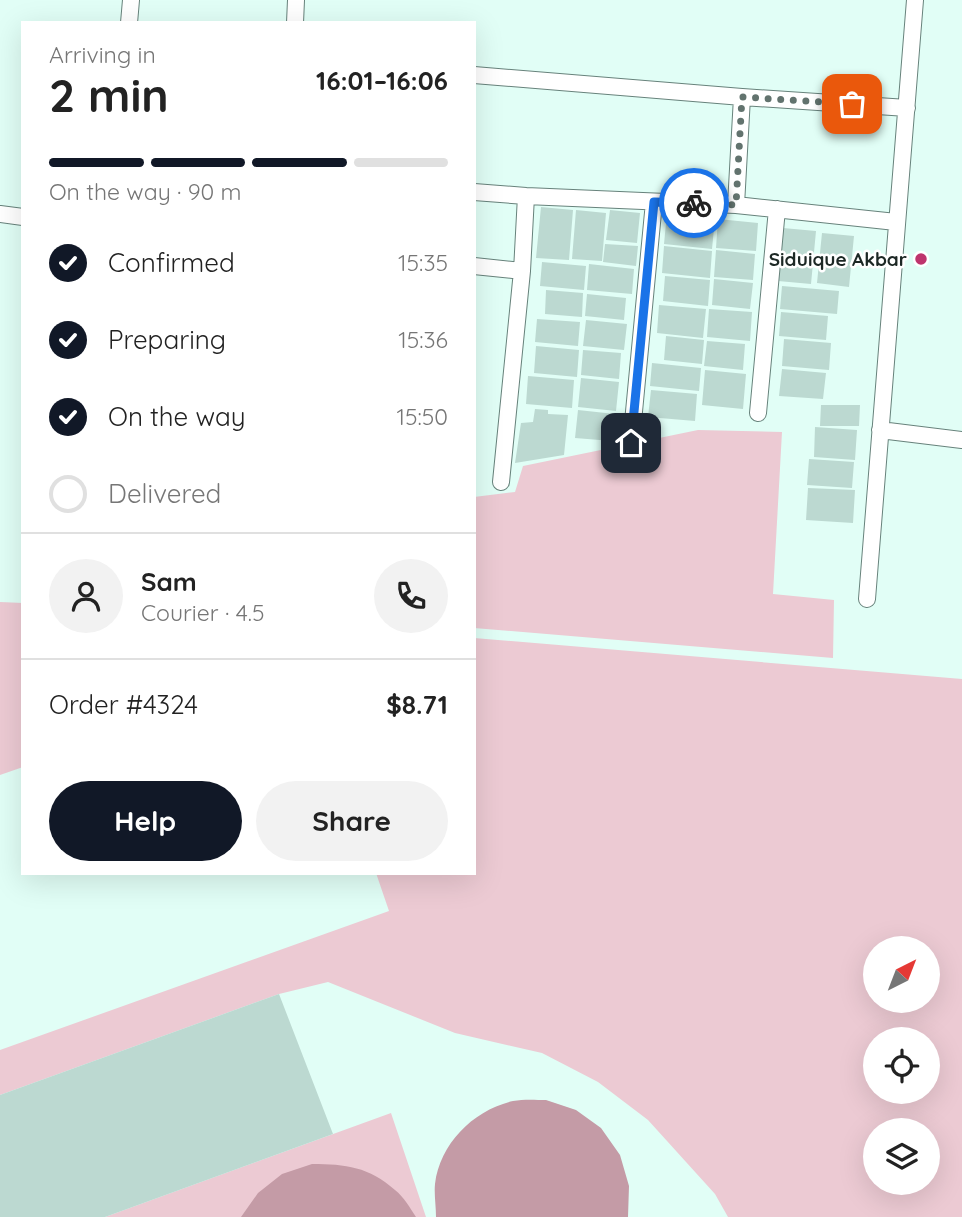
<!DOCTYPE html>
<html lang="en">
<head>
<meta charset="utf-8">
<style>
  body { margin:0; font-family:Quicksand,sans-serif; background:#f2f2f2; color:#222; height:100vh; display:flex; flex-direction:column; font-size:26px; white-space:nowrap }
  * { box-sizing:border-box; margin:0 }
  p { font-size:23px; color:#767676 }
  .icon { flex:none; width:38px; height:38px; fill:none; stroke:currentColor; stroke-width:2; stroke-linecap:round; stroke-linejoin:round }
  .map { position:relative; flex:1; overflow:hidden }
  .drawer { position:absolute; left:21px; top:21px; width:455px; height:854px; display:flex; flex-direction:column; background:#fff; border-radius:0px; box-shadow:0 7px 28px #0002 }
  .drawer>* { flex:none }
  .needle { width:46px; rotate:42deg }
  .fabs { position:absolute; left:863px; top:936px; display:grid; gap:14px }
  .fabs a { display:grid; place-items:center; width:77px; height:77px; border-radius:50%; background:#fff; box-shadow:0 7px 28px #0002; font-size:35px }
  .pin { position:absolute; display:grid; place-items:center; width:60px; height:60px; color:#fff; margin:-30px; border-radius:14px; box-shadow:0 4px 10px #0006 }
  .courier { position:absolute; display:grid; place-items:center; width:70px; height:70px; margin:-35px; border:5px solid #1a73e8; border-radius:50%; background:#fff; color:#222; box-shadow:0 2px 9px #0007 }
  .headline em { font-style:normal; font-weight:800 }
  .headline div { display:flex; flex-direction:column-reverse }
  .headline { display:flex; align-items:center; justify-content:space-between; height:119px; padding:0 28px }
  h1 { font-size:46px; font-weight:800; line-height:52px }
  .bar { display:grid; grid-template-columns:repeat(4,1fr); gap:10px 7px; align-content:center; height:84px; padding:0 28px }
  .bar i { height:9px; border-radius:5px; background:#e0e0e0 }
  .bar .current { background:#111827 }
  .bar p { grid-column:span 4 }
  .line { display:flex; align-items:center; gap:18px; padding:0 28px; border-top:2px solid #e0e0e0 }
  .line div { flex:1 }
  .round { display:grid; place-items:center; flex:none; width:74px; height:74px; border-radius:37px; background:#f2f2f2 }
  ol { padding:0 28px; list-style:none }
  li { display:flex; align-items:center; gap:21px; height:77px }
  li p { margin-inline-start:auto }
  li .icon { padding:7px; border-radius:50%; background:#111827; color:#fff; stroke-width:4 }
  li:last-child { color:#767676 }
  li i { width:38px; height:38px; border:4px solid #e0e0e0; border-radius:50% }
  .cta { display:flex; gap:14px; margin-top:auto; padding:14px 28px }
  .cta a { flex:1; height:80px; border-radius:42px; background:#111827; color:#fff; font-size:28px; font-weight:800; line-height:80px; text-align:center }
  .cta a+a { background:#f2f2f2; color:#222 }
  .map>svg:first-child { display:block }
</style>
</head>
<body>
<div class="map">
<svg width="962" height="1217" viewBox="0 0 962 1217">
  <rect width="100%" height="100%" fill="#e1fef6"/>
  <path fill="#eccad3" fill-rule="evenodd" d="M698 430 782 432 773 594 834 600 833 658 474 628V497L515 492 523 466Z
    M0 602 23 603V767L0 775Z
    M474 638 962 679V1217H728L715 1194 648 1120 598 1082 542 1053 455 1033 328 982 279 994 0 1095V1050L389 911 376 873H474ZM875 948H928V1001H875ZM875 1040H928V1092H875ZM875 1130H928V1183H875Z
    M391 1113 426 1217H105Z"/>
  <path fill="#c49ba6" d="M546 1100 576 1110 601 1128 620 1155 629 1186 628 1217H436C436 1206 434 1194 435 1184 440 1143 474 1110 513 1101 524 1099 536 1100 546 1100Z
    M312 1164C346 1164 369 1167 395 1190 404 1197 410 1208 416 1217H241L258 1193 282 1174Z"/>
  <path fill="#bcd9d1" d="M541 207 573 210 569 260 536 258Z
    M576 210 606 213 602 261 572 259Z
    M610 210 640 213 637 243 606 240Z
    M667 213 715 218 712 249 664 244Z
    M718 219 758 223 756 251 716 248Z
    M783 228 816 231 811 284 778 281Z
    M822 233 854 236 849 287 817 283Z
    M605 244 638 246 636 266 603 262Z
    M664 246 712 251 710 278 662 273Z
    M716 250 755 254 753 280 714 277Z
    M542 262 586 266 584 290 540 286Z
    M589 264 634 269 632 294 587 290Z
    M665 276 710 280 708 306 663 301Z
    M714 279 753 283 750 309 712 305Z
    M782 286 839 291 837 314 780 309Z
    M546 290 583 293 582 317 545 314Z
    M587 294 626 298 624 320 585 316Z
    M659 305 706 309 703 338 657 333Z
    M709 309 752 312 750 341 707 337Z
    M781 312 828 316 826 340 779 336Z
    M537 319 580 322 578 346 535 342Z
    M586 320 627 324 624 350 583 346Z
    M666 336 704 340 702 364 664 360Z
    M784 339 831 343 829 370 782 366Z
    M707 341 745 344 743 370 704 366Z
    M536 346 579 350 577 377 534 373Z
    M583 350 621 353 619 379 581 375Z
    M652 363 701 368 699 391 650 386Z
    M782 369 826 373 823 399 779 396Z
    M705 370 746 374 743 409 702 405Z
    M528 376 574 380 572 408 526 404Z
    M581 378 619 382 616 411 578 407Z
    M651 390 697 394 695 421 648 417Z
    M821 405H860L859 426H820Z
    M535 409 548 410V414L568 415 564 455 515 463 521 423 533 422Z
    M578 410 615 414 612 441 575 438Z
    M815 427 857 430 855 460 814 457Z
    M809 459 854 462 852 488 807 485Z
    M808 488 855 490 853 523 806 520Z
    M279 994 333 1134 105 1217H0V1095Z"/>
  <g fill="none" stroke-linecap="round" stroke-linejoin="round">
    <g stroke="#67827b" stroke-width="18">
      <path id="minor" d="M129 23 131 0
        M295 23 296 0
        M474 75 742 97 907 108
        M474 192 526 196 736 205 896 222
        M736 205 742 97
        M0 214 23 217
        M474 266 522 271
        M758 413 777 209
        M880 430 962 440
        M631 443 654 202
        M501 482 522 271 526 196
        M867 599 915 0"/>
    </g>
    <use href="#minor" stroke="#fff" stroke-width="16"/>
  </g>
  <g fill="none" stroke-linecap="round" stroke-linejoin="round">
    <path stroke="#62736e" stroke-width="7" stroke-dasharray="0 12.6" d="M694 203 736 205 742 97 852 104"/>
    <path stroke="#1a73e8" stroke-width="9" d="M631 443 654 202 694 203"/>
  </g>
  <circle fill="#be346d" stroke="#fff" stroke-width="2.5" cx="921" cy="259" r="7"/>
  <g text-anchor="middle" stroke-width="5" stroke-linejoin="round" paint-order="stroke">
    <g font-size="19" font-weight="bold" fill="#1d2825" stroke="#fff" text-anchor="end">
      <text x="907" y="266">Siduique Akbar</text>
    </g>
  </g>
</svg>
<div class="fabs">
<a><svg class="needle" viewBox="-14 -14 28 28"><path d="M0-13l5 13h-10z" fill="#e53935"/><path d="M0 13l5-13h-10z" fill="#767676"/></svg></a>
<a><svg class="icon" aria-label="locate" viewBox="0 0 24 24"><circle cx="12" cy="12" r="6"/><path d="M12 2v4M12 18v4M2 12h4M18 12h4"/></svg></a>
<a><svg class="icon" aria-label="layers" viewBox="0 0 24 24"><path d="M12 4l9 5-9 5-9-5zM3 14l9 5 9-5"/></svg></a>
</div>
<div class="pin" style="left:852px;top:104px;background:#ea580c"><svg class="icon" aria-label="bag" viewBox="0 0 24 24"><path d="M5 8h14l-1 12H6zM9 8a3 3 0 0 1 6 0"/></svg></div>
<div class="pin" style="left:631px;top:443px;background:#1f2937"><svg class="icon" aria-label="home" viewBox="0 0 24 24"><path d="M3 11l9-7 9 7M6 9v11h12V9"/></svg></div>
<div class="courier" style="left:694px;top:203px"><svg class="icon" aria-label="bike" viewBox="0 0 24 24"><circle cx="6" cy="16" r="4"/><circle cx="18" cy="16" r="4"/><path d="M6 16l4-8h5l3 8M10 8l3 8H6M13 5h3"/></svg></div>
<section class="drawer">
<div class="headline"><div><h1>2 min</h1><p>Arriving in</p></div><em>16:01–16:06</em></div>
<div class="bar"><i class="current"></i><i class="current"></i><i class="current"></i><i></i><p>On the way · 90 m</p></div>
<ol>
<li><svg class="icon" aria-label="check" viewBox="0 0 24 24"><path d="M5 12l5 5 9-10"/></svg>Confirmed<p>15:35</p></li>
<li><svg class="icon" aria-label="check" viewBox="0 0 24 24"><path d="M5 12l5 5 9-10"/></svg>Preparing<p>15:36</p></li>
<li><svg class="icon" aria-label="check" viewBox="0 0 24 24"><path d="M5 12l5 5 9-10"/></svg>On the way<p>15:50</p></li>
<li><i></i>Delivered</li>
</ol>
<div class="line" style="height:126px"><a class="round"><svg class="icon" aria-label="person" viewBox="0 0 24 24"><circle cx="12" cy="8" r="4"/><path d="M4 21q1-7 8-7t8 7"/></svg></a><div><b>Sam</b><p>Courier · 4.5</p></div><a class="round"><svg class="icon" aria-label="phone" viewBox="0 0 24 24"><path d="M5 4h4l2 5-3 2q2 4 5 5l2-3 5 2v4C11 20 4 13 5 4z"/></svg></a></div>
<div class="line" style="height:91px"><div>Order #4324</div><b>$8.71</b></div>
<div class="cta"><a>Help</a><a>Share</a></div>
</section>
</div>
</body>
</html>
